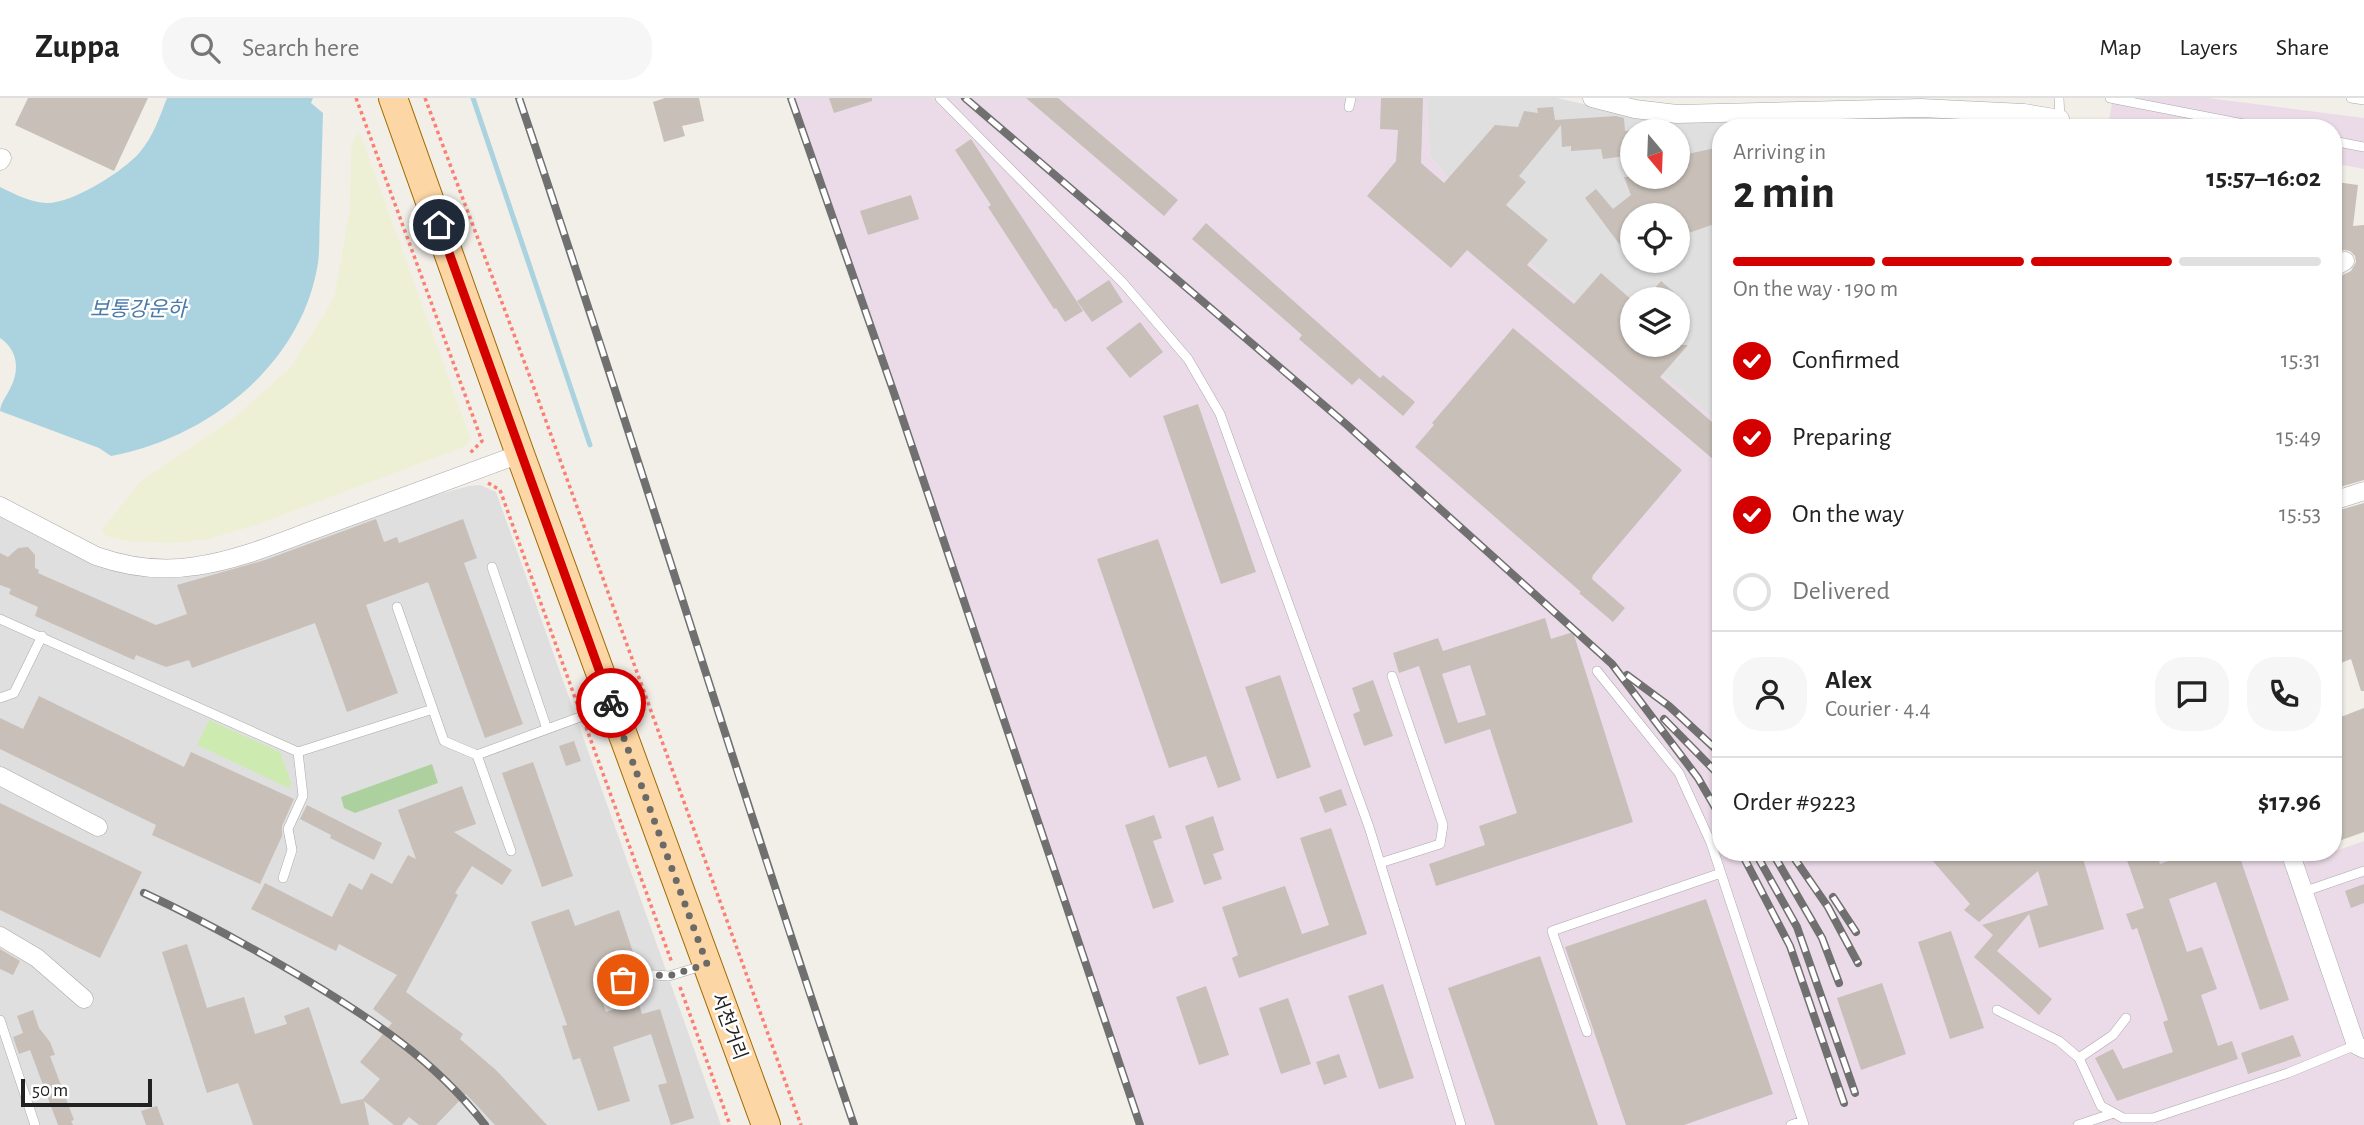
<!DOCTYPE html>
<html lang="en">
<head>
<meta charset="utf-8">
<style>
  body { margin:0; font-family:"Alegreya Sans","Noto Sans KR",sans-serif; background:#f6f6f6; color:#222; height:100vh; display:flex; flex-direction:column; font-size:26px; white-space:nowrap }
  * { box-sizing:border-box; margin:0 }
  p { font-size:23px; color:#767676 }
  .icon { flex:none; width:38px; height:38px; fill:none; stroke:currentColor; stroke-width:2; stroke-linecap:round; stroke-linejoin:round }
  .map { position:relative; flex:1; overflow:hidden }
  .details { position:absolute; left:1712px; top:21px; width:630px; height:742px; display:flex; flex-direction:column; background:#fff; border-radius:28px; box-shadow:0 2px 5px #0004 }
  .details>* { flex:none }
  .needle { width:46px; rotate:161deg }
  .buttons { position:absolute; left:1620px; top:21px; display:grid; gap:14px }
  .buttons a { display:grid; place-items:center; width:70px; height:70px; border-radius:50%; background:#fff; box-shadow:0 2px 5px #0004; font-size:35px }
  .scale { position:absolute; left:21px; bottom:18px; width:131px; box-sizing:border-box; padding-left:7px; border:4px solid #222; border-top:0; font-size:19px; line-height:24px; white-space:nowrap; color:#222; -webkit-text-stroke:5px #fff; paint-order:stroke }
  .pin { position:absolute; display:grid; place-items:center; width:60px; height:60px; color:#fff; margin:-30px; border:4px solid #fff; border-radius:50%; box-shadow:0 2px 7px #0007 }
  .courier { position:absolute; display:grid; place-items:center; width:70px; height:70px; margin:-35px; border:5px solid #d40000; border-radius:50%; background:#fff; color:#222; box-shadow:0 2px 9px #0007 }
  .headline em { font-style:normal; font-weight:700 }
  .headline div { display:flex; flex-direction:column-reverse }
  .headline { display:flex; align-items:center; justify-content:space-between; height:119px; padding:0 21px }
  h1 { font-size:46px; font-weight:700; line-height:52px }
  .bar { display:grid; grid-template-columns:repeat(4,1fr); gap:10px 7px; align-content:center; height:84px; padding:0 21px }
  .bar i { height:9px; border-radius:5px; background:#e0e0e0 }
  .bar .selected { background:#d40000 }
  .bar p { grid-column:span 4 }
  .line { display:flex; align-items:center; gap:18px; padding:0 21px; border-top:2px solid #e0e0e0 }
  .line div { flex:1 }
  .round { display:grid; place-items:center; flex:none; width:74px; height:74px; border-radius:28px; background:#f6f6f6 }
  ol { padding:0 21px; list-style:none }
  li { display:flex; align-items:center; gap:21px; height:77px }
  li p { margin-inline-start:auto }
  li .icon { padding:7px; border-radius:50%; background:#d40000; color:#fff; stroke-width:4 }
  li:last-child { color:#767676 }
  li i { width:38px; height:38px; border:4px solid #e0e0e0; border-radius:50% }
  header { display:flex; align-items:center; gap:42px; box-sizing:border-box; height:98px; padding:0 35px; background:#fff; border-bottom:2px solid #e0e0e0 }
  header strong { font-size:33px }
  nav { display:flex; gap:38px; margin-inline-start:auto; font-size:24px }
  .search { width:490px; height:63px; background:#f6f6f6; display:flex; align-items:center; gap:18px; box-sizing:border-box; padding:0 24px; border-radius:28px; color:#767676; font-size:26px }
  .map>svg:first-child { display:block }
</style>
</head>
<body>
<header>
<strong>Zuppa</strong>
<div class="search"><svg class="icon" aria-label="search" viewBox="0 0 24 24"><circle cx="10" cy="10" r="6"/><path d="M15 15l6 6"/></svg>Search here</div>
<nav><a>Map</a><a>Layers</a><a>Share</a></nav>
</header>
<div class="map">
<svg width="2364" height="1027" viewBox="0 0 2364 1027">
  <rect width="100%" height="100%" fill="#f2efe9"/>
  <path fill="#e0dfdf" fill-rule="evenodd" d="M1426 0H1557L1637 18 1818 15 2015 18 2081 26 2109 23 2144 30H1720V326L1492 133 1430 58ZM1633 33H1678V79H1633ZM1633 117H1678V163H1633ZM1633 201H1678V247H1633Z
    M480 387 496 394 721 1027H0V415L143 477 469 388Z"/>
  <path fill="#ebdbe8" d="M795 0H1426L1430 58 1492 133 1720 326V754H2296L2302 765 2364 743V1027H1140Z
    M2113 0H2208L2364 20V71L2333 65V30H2144L2109 23Z"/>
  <path fill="#eef0d5" d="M360 35 471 342 464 349 253 428 208 441 172 445 126 443 108 439 101 433 140 384 235 319 291 269 334 200 350 112 351 51 355 39Z"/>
  <path fill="#cdebb0" d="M209 622 280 654 291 685 289 690 197 647Z"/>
  <path fill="#add19e" d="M432 666 438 685 355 715 344 710 341 699Z"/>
  <path fill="#aad3df" d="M167 0H313L311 5 323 15C322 49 321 83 320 117 319 133 320 150 318 165 302 267 208 340 111 358L99 350 0 313C1 304 6 299 10 291 20 272 18 252 0 240V89C15 96 29 104 46 105 72 106 124 73 140 54 153 39 160 18 167 0Z"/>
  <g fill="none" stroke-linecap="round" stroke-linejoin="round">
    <path stroke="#aad3df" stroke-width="5" d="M473 0 590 347"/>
  </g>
  <path fill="#c7bfb8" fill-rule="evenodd" d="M28 0H148L114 73 15 27Z
    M665 0H699L704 23 682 28 685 38 664 44 653 4Z
    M829 0H872V3L834 15Z
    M1026 0H1058L1178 102 1164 118Z
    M1381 0H1423L1421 65 1444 85 1495 27 1518 29 1524 13 1538 15 1537 10 1553 9 1555 22 1616 18 1624 20 1625 33 1633 32V57L1603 61 1601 51 1571 53V48L1562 49 1561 27 1519 78 1526 84 1506 107 1548 142 1527 167 1574 206 1601 175 1633 203V247H1688L1660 279 1720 331V367L1467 152 1451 170 1367 98 1396 63 1398 32 1380 31Z
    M971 41 1083 213 1065 224 1056 210 1054 211 988 109 991 107 955 52Z
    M1720 49V124L1683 137 1678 117H1633V143L1623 151 1585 100 1596 91 1613 111 1631 97 1624 79H1678V58Z
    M2336 84 2358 87 2353 128 2364 127V382L2333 391V205L2341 202 2334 181 2351 173 2356 164 2355 158 2350 153 2344 152 2333 157V106Z
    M911 97 919 121 868 137 860 113Z
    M1206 125 1380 280 1383 277 1415 304 1403 318 1359 280 1352 287 1299 241 1302 237 1192 141Z
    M1109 182 1123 204 1092 224 1077 203Z
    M1661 183 1682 201H1645Z
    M1140 224 1163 254 1130 280 1106 250Z
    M1513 230 1682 372 1593 477 1592 481 1625 510 1613 524 1579 495 1581 494 1415 349 1434 327 1432 325Z
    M1198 306 1256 474 1221 486 1163 318Z
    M2364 405V593H2361L2351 561 2333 568V414Z
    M376 421 384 444 397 439 399 445 463 421 477 460 464 465 523 626 485 640 428 484 366 507 398 595 347 614 315 525 192 570 189 562 166 569 136 557 134 562 35 518 38 509 9 496 11 491 0 487V455L8 459 18 450 28 449 35 457V470L39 472 38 475 156 527 187 516 177 487 265 462Z
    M1158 441 1241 682 1218 690 1206 658 1169 670 1097 461Z
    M1545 520 1551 541 1573 534 1633 724 1436 788 1429 766 1485 747 1479 728 1517 715 1490 631 1445 646 1419 568 1399 575 1393 555 1438 540 1443 553ZM1470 567 1486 617 1458 625 1442 576Z
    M1280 577 1311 669 1277 681 1245 589Z
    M1373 582 1393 638 1364 648 1353 616 1360 613 1352 590Z
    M39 598 184 669 191 654 294 701 282 728V738L260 786 152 737 156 727 0 651V620L23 631Z
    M2364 610V734L2333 745V622Z
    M574 643 581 663 566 668 559 648Z
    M533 664 573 778 542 789 502 675Z
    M462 688 476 726 454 734 512 772 502 787 472 768 455 795 458 797 406 894 463 936 460 941 497 973 547 1027H495L466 996 436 1027H419L409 1019 402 1027H394L364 1003 369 1027H253L238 985 207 995 162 854 187 846 207 910 244 899 255 936 287 926 284 918 309 909 341 1006 363 1001 380 981 360 964 392 925 373 911 397 877 339 846 336 853 251 811 265 785 332 819 349 785 362 792 371 775 392 786 408 757 416 761 398 712Z
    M1341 691 1347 707 1325 715 1319 699Z
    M0 705 142 774 100 860 0 812Z
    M307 707 382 745 374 762 330 740 331 737 300 721Z
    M1154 717 1162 740 1153 743 1174 804 1153 811 1125 727Z
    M1213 718 1224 752 1213 756 1222 781 1204 787 1185 728Z
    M1331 730 1367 836 1239 880 1232 860 1238 857 1222 809 1285 788 1302 836 1329 827 1300 740Z
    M1925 754H2081L2104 831 2039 850 2029 816 1997 853 2052 901 2039 917 1974 859 1993 837 1982 827 2048 807 2038 773 1979 824 1964 812 1970 806Z
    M2124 754H2156L2160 766 2193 754H2238L2289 902 2260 912 2216 784 2169 801 2187 854 2202 849 2217 891 2201 897 2218 948 2232 943 2238 961 2117 1003 2095 960 2113 951 2123 971 2173 954 2163 924 2168 922 2137 830 2132 832 2126 816 2144 810Z
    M2364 786V805L2351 810 2345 793Z
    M1706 801 1773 996 1684 1027H1626L1565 849Z
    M569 811 575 828 619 812 636 863 593 878 606 914 638 903 642 916 660 911 694 1020 671 1027 658 987 667 985 651 936 613 949 630 1003 598 1013 580 960 573 962 562 928 567 927 531 824Z
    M1951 833 1984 930 1950 941 1918 844Z
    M0 851 20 863 13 877 0 871Z
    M1540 858 1598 1027H1495L1448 890Z
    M1882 885 1906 956 1861 972 1837 900Z
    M1383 886 1414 980 1379 991 1348 898Z
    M1206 888 1229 957 1199 967 1176 899Z
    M1288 900 1311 966 1281 976 1259 910Z
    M33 912 39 930 50 944 55 957 50 958 74 1022 71 1023 73 1027H58L30 952 19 956 13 939 23 935 17 918Z
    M2293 937 2301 958 2248 976 2241 955Z
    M1339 956 1347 979 1324 987 1316 964Z
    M157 1008 164 1027H146L141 1013Z"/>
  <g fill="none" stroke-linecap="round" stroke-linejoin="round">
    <g stroke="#a9a9a9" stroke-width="10">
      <path id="lane" d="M940 0 1123 185 1188 261 1220 316 1369 729 1461 1027
        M2059 0 2060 21
        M2110 0 2264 30
        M2351 0 2364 2
        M1349 9 1351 0
        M2333 43 2364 49
        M492 469 547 631
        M397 509 444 643 477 657 607 609
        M0 521 298 654 433 611
        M1597 573 1679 675 1711 745 1804 1027
        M0 600 14 595 42 538
        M477 657 511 753
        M1380 765 1440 746 1443 727 1392 578
        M283 780 292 752 288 731 303 698 298 654
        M2303 794 2364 773
        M606 888 640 876 669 878 705 867
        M1997 912 2059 943 2079 960 2101 1008 2123 1020H2153L2288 975 2356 947
        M0 922 35 1027
        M1587 934 1552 833 1721 775
        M2079 960 2113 937 2126 920
        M1791 1027 1803 1023
        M2078 1027 2114 1015"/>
    </g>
    <g stroke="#a9a9a9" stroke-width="19">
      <path id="street" d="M1592 0 1635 11 1677 16 1921 10 2024 15 2060 21 2063 30
        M0 63 2 60
        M2333 170 2345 163
        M2333 403 2364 393
        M0 408 96 458C128 469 162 474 196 468 240 462 282 443 324 428 389 404 455 380 520 356
        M0 678 98 729
        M2290 754 2356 947 2364 951
        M0 838 37 860 84 901"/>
    </g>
    <g stroke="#a06b00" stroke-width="30">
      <path id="primary" d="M393 0 520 356 766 1027"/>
    </g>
    <path stroke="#fa8072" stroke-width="3.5" stroke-dasharray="3.5 3.5" stroke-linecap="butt" d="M356 0 482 343 470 355
      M425 0 530 279 801 1027
      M488 385 500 392 578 608
      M586 629 672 865
      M680 889 730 1027"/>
    <use href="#lane" stroke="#fff" stroke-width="9"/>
    <use href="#street" stroke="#fff" stroke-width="18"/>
    <use href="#primary" stroke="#fcd6a4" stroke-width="28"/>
    <g stroke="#707070" stroke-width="8">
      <path id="rail" d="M519 0C634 341 738 686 854 1027
        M791 0 894 295 1140 1027
        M965 0 1347 327 1612 566 1698 680 1720 718
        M1627 577 1669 608 1720 655
        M1664 621 1720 678
        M1741 754 1790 848 1844 1005
        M1755 754 1797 829 1855 995
        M1772 754 1822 840 1839 885
        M1790 754 1828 809 1858 865
        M144 795C198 820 249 848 300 878 369 919 435 962 485 1027
        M1833 799 1856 834"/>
    </g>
    <use href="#rail" stroke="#fff" stroke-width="5" stroke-dasharray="16" stroke-linecap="butt"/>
  </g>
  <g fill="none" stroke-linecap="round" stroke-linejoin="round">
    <path stroke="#6b6a68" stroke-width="7" stroke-dasharray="0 12.6" d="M611 605 707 866 669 878 640 876 623 882"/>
    <path stroke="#d40000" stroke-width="9" d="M439 127 611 605"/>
  </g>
  <g text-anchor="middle" stroke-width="5" stroke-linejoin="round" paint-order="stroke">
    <g font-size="19" fill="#222" stroke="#fff">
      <text transform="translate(730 928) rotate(70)" y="7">서천거리</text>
    </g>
    <g font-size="21" font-style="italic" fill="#4a7aab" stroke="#fff">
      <text x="138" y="218">보통강운하</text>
    </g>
  </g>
</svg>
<div class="buttons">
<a><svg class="needle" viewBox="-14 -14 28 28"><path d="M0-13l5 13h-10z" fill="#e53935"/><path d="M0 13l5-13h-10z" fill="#767676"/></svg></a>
<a><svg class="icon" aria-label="locate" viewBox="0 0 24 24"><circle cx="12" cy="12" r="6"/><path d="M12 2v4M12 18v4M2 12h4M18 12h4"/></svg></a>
<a><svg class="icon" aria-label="layers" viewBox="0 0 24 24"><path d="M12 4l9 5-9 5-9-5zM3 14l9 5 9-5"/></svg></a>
</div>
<div class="scale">50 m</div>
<div class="pin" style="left:623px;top:882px;background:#ea580c"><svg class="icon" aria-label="bag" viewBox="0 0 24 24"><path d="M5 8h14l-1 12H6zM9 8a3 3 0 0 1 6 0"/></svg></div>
<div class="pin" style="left:439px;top:127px;background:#1f2937"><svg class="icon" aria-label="home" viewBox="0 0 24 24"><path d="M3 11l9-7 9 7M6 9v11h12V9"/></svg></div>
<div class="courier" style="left:611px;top:605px"><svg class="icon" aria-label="bike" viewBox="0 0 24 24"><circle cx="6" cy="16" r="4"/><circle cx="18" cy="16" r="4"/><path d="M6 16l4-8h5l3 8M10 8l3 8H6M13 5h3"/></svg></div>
<section class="details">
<div class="headline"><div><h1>2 min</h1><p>Arriving in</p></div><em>15:57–16:02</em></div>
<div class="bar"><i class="selected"></i><i class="selected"></i><i class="selected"></i><i></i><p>On the way · 190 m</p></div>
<ol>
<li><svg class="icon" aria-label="check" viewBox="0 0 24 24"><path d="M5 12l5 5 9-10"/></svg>Confirmed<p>15:31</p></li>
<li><svg class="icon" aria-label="check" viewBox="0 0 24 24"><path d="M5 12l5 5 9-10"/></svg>Preparing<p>15:49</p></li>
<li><svg class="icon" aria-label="check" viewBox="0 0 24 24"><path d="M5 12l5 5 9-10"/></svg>On the way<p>15:53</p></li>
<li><i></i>Delivered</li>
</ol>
<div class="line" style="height:126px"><a class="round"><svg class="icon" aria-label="person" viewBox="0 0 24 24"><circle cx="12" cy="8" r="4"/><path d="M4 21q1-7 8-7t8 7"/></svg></a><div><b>Alex</b><p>Courier · 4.4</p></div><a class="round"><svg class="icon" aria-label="chat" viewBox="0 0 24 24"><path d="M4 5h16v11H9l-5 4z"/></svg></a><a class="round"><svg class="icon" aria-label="phone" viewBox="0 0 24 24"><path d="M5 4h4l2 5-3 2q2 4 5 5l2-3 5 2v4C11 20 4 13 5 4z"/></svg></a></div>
<div class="line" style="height:91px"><div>Order #9223</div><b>$17.96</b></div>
</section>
</div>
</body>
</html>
